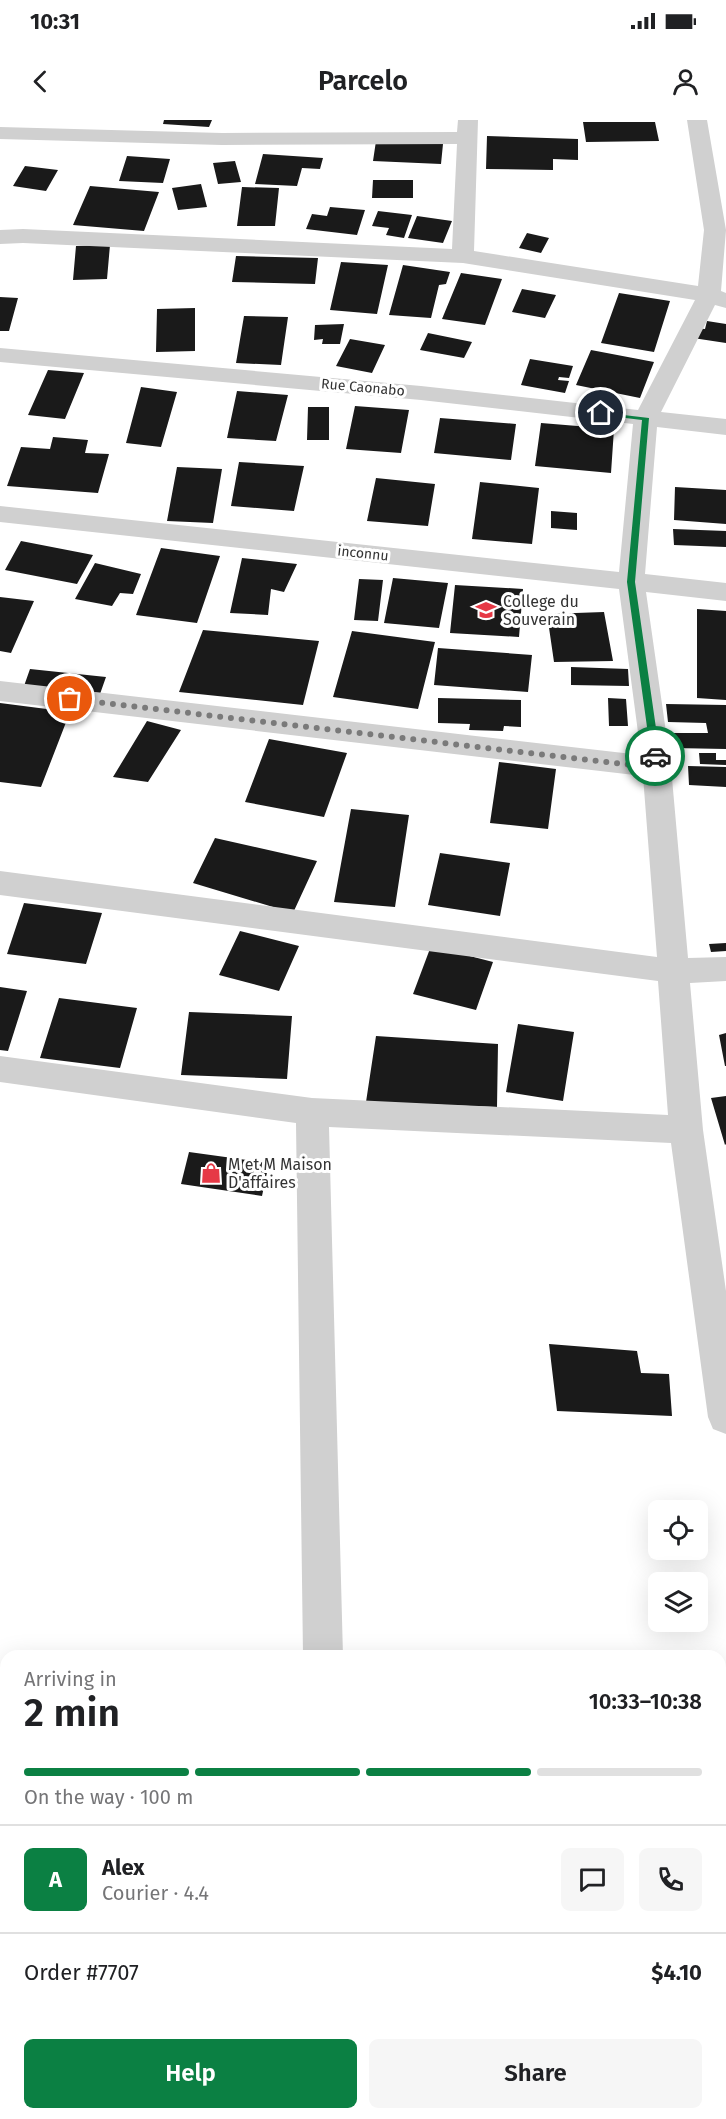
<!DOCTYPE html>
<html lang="en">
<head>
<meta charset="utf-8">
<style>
  body { margin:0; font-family:"Fira Sans",sans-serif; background:#f6f6f6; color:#202124; height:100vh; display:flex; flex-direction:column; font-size:22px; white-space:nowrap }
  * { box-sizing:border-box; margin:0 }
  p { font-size:20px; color:#757577 }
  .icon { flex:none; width:33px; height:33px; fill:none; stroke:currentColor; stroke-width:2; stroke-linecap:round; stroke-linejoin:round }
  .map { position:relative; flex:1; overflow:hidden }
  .drawer { position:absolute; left:0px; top:1530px; width:726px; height:470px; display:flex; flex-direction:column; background:#fff; border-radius:18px 18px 0 0; box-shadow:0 6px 24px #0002 }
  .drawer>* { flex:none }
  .fabs { position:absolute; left:648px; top:1380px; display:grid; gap:12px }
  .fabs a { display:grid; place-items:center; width:60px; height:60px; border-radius:9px; background:#fff; box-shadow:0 6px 24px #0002; font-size:30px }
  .pin { position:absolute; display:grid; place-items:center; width:51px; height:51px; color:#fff; margin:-26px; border:3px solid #fff; border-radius:50%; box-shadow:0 2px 6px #0007 }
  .courier { position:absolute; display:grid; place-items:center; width:60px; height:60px; margin:-30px; border:4px solid #0b8043; border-radius:50%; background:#fff; color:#222; box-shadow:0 2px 8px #0007 }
  .head em { font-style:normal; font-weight:600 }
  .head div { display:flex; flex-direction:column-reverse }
  .head { display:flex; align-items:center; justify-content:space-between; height:102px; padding:0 24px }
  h1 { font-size:39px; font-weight:600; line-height:45px }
  .bar { display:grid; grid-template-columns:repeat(4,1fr); gap:9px 6px; align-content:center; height:72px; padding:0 24px }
  .bar i { height:8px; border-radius:4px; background:#e0e0e0 }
  .bar .active { background:#0b8043 }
  .bar p { grid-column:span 4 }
  .line { display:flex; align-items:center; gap:15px; padding:0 24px; border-top:2px solid #e0e0e0 }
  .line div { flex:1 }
  .round { display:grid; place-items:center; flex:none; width:63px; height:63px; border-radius:9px; background:#f6f6f6 }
  .cta { display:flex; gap:12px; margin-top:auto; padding:12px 24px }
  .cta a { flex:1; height:69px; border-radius:9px; background:#0b8043; color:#fff; font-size:24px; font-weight:600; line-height:69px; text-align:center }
  .cta a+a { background:#f6f6f6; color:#202124 }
  .status { display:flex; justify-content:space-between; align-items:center; height:42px; padding:0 30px; background:#fff; direction:ltr }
  .status svg { height:16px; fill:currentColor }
  header { display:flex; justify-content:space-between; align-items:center; height:78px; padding:0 24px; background:#fff; font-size:27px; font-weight:600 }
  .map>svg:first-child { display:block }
</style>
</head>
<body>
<div class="status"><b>10:31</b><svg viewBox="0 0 49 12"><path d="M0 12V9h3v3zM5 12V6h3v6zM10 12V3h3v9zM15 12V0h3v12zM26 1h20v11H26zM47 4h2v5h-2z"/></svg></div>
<header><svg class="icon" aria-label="back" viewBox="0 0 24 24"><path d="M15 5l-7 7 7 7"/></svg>Parcelo<svg class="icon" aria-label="person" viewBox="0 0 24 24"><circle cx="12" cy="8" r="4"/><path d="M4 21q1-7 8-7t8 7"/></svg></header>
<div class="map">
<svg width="726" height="1999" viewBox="0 0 726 1999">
  <rect width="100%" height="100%" fill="#fff"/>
  <path fill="#1a1a1a" d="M164 0H212L209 7 163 4Z
    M583 2H655L659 21 586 22Z
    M487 16 578 19V40L553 39V50L486 49Z
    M376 21 443 24 441 44 373 41Z
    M263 34 323 38 320 49 302 48 297 66 255 64Z
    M127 36 170 39 163 63 119 61Z
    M235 41 241 62 218 64 213 43Z
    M25 46 58 50 46 71 13 66Z
    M373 60H413V78H372Z
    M201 64 207 87 178 90 172 68Z
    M90 66 159 72 144 111 73 105Z
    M242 67 279 68 275 106H237Z
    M330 87 365 90 357 115 306 109 312 94 327 96Z
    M378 91 412 95 404 118 386 115 389 108 372 106Z
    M417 96 452 101 443 123 408 118Z
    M527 113 549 118 541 133 519 128Z
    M110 125 107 159 73 160 76 126Z
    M236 136 318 138 315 164 232 162Z
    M341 142 388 145 377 194 330 190Z
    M403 145 450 152 446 164 439 165 431 198 389 195Z
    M461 153 502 159 485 205 442 199Z
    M522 169 556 175 545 198 512 192Z
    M619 173 670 181 654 232 601 223Z
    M0 177 18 178 9 211H0Z
    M195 188V231L156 232 157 189Z
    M244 196 288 197 281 245 236 243Z
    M707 201 726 204V223L693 218 696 208 705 209Z
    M344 204 340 224H322L323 219 314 220 315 205Z
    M428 213 472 222 464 238 420 230Z
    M350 219 385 225 372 253 336 246Z
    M591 230 654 242 640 278 576 265Z
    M530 239 573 246 569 258 559 257 558 260 569 261 565 273 521 265Z
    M48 250 84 253 65 299 28 295Z
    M141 267 177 272 161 327 126 323Z
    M237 271 288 275 276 321 227 318Z
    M355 286 409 290 401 333 346 329Z
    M308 287H329V320H307Z
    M440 298 516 304 511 340 434 333Z
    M541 303 614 309 611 353 535 346Z
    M53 317 88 320 85 333 109 334 98 373 7 366 21 327 50 329Z
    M239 342 304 346 294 391 231 386Z
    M177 347 222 349 213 403 167 401Z
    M376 358 435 364 428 406 367 401Z
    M480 362 539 368 532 424 472 419Z
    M675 367 726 370V404L674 400Z
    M551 391 577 393V410L551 408Z
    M673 409 726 411V427L674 425Z
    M21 421 93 435 77 464 5 450Z
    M161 428 220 436 197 503 136 495Z
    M242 438 297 444 284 472 271 469 268 495 230 493Z
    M95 443 141 454 133 474 120 473 112 486 75 479Z
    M393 458 448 463 439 508 384 503Z
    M359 459 383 460 378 501 354 500Z
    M455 465 523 469 519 517 450 513Z
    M0 477 34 481 11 533 0 531Z
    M697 489 726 491V580L697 578Z
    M604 492 613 541 554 542 547 494Z
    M203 510 319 521 303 585 179 572Z
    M352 511 435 522 418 589 333 577Z
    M438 528 532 535 528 572 434 565Z
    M571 547 628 549 629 566 571 565Z
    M30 549 106 557 100 574 24 566Z
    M438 578 521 580V607L504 606 503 611 469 610 470 604 438 603Z
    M608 578 626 579 628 606H609Z
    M0 583 70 592 41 667 0 662Z
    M666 584 726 585V629L673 628 671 613H708L706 603 668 602Z
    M147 601 181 610 148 662 113 657Z
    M269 619 347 633 324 697 245 682Z
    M699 633H716V640H726V645L700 644Z
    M499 642 556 649 548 709 490 703Z
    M688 646 726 647V667L689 665Z
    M351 689 409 695 395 787 334 782Z
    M215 718 317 741 293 793 193 763Z
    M440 733 510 743 500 796 428 785Z
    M24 783 102 793 86 844 7 834Z
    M240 811 299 826 279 871 219 855Z
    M726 823V831L711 832 709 824Z
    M431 826 493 842 476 890 413 874Z
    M0 867 27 871 8 931 0 930Z
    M59 878 137 888 120 948 40 938Z
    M189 892 292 896 287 959 181 955Z
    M518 904 574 912 563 981 506 972Z
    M726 913V946H725L719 915Z
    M376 916 498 924 497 987 366 982Z
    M726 976V1024L725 1025 711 978Z
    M189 1032 269 1043 262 1076 181 1064Z
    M549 1224 637 1231 641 1253 669 1254 672 1296 557 1291Z"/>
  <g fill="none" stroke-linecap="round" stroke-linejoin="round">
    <path fill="#d0d0d0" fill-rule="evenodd" d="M458 0H478L474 131 698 166 704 110 687 0H707L726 110 721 171 726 173V188L715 185 661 292 726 299V315L657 307 645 454 726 463V481L646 472 671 647 688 838 726 837V861L690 863 703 1010 726 1171V1314L713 1309 708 1297 671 1023 329 1007 343 1536H303L296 1003 0 962V936L312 978 668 995 658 861 0 775V751L657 837 643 656 0 581V561L641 635 619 469 0 402V386L619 452 633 304 421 280 0 242V228L421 266 638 290 695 180 463 143 23 123 0 124V110L23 109 452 129 457 24 222 25 0 19V7L222 13 457 12Z
      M309 1994H354L355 1999H309Z"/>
  </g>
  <path fill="#0b8043" d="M598 292 649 298 635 462 660 636 655 639 651 636 627 462 642 300 601 295Z"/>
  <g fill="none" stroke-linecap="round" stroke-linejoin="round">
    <path stroke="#7a7a7a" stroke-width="6" stroke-dasharray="0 10.8" d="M70 579 657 648 655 636"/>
  </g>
  <defs>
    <g id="school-bare" transform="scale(1.62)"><path d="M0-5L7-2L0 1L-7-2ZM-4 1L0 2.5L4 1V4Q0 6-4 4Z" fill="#e63946" stroke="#fff" stroke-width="2.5" paint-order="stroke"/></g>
    <g id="shop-bare" transform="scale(1.62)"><path d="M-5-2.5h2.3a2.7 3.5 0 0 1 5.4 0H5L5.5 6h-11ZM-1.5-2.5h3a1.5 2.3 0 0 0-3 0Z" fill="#e63946" stroke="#fff" stroke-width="2.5" paint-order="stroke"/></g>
  </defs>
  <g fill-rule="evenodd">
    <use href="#school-bare" x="486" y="490"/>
    <use href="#shop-bare" x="211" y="1053"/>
  </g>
  <g text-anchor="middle" stroke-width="6" stroke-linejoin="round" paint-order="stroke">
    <g font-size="14" fill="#333" stroke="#fff">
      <text transform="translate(363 267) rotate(5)" y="5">Rue Caonabo</text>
      <text transform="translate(363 433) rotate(6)" y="5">inconnu</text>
    </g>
    <g font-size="16" fill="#333" stroke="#fff" text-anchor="start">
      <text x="503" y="487">College du<tspan x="503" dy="18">Souverain</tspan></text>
      <text x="228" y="1050">M et M Maison<tspan x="228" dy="18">D'affaires</tspan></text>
    </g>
  </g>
</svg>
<div class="fabs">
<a><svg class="icon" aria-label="locate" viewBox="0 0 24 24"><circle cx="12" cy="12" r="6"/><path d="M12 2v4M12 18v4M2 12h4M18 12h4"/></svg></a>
<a><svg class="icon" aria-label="layers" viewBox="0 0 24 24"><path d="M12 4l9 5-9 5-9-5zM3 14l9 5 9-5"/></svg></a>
</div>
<div class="pin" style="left:70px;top:579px;background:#ea580c"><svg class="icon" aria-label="bag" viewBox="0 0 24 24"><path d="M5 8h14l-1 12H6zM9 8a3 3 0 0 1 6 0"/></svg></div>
<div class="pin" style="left:601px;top:293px;background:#1f2937"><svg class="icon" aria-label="home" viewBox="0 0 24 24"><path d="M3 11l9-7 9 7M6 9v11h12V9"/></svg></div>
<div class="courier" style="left:655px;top:636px"><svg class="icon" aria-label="car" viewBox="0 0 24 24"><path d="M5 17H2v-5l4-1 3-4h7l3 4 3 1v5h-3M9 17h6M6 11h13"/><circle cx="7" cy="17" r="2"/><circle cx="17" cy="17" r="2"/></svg></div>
<section class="drawer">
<div class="head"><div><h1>2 min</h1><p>Arriving in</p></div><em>10:33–10:38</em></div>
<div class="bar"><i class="active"></i><i class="active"></i><i class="active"></i><i></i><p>On the way · 100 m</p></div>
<div class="line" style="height:108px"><b class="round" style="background:#0b8043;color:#fff">A</b><div><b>Alex</b><p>Courier · 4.4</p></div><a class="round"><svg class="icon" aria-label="chat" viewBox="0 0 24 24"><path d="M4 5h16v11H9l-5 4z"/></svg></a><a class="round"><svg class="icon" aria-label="phone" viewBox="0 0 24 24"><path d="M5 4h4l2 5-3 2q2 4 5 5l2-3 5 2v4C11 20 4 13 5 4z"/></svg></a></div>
<div class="line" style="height:78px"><div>Order #7707</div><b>$4.10</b></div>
<div class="cta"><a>Help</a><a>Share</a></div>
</section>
</div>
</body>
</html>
